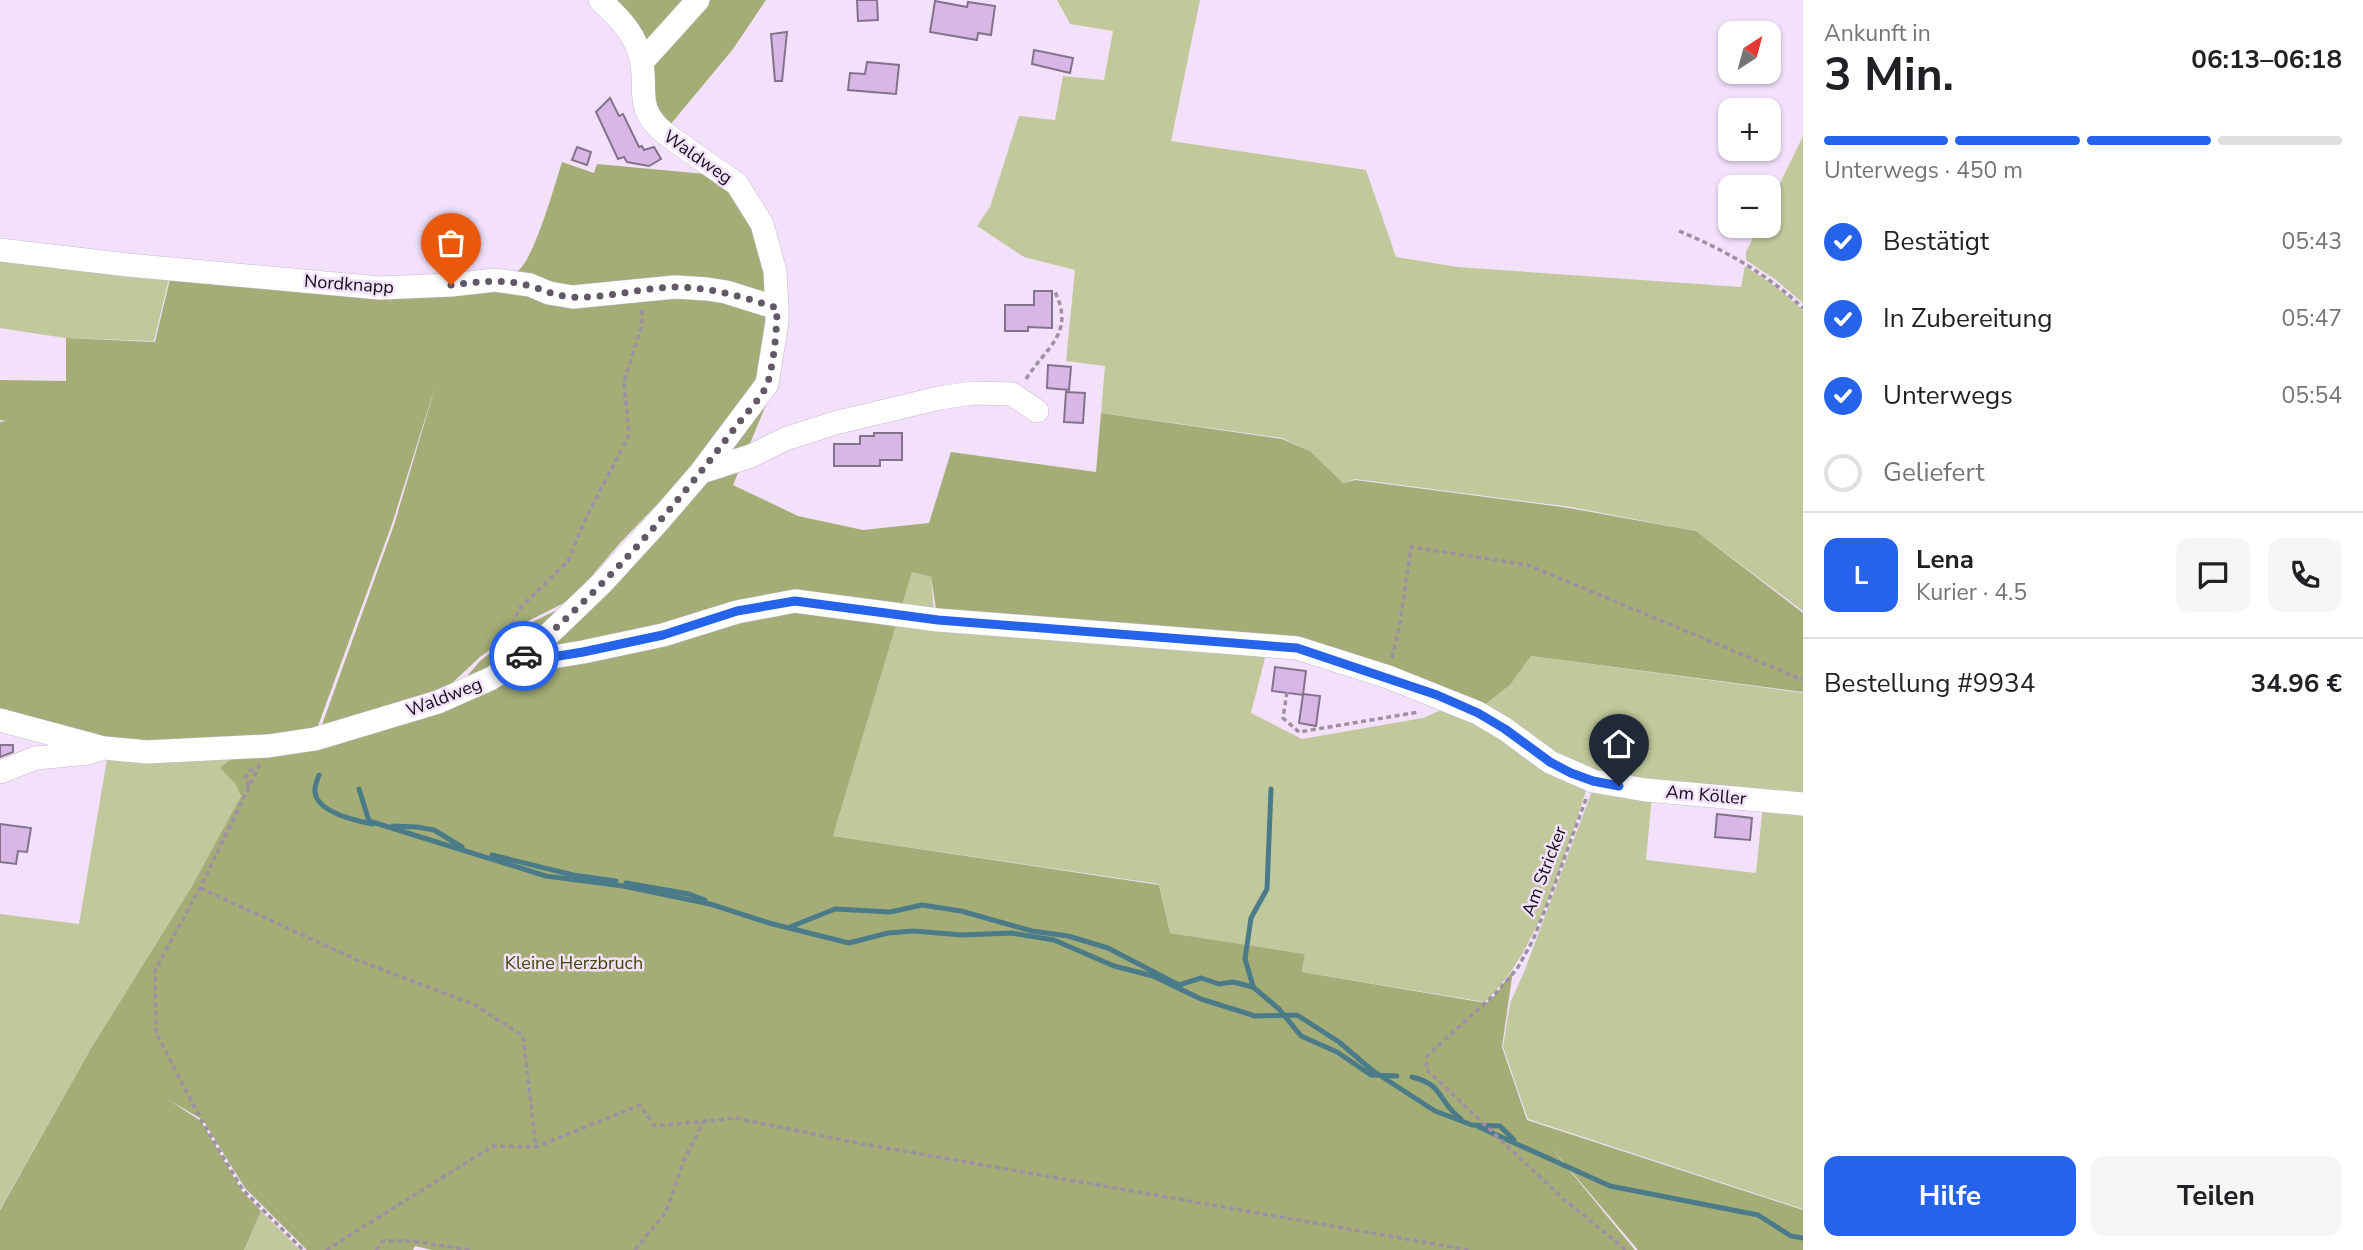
<!DOCTYPE html>
<html lang="de">
<head>
<meta charset="utf-8">
<style>
  body { margin:0; font-family:"Nunito Sans",sans-serif; background:#f6f6f6; color:#202124; height:100vh; display:flex; flex-direction:column; font-size:26px; white-space:nowrap }
  * { box-sizing:border-box; margin:0 }
  p { font-size:23px; color:#757577 }
  .icon { flex:none; width:38px; height:38px; fill:none; stroke:currentColor; stroke-width:2; stroke-linecap:round; stroke-linejoin:round }
  .map { position:relative; flex:1; overflow:hidden }
  .panel { display:flex; flex-direction:column; background:#fff; width:560px }
  .panel>* { flex:none }
  .needle { width:46px; rotate:36deg }
  .buttons { position:absolute; left:1718px; top:21px; display:grid; gap:14px }
  .buttons a { display:grid; place-items:center; width:63px; height:63px; border-radius:14px; background:#fff; box-shadow:0 2px 5px #0004; font-size:35px }
  .pin { position:absolute; display:grid; place-items:center; width:60px; height:60px; color:#fff; margin:-72px -30px; border-radius:50% 50% 50% 0; rotate:-45deg; box-shadow:0 0 7px #0007 }
  .pin .icon { rotate:45deg }
  .courier { position:absolute; display:grid; place-items:center; width:70px; height:70px; margin:-35px; border:5px solid #2563eb; border-radius:50%; background:#fff; color:#222; box-shadow:0 2px 9px #0007 }
  .overview em { font-style:normal; font-weight:700 }
  .overview div { display:flex; flex-direction:column-reverse }
  .overview { display:flex; align-items:center; justify-content:space-between; height:119px; padding:0 21px }
  h1 { font-size:46px; font-weight:700; line-height:52px }
  .bar { display:grid; grid-template-columns:repeat(4,1fr); gap:10px 7px; align-content:center; height:84px; padding:0 21px }
  .bar i { height:9px; border-radius:5px; background:#e0e0e0 }
  .bar .current { background:#2563eb }
  .bar p { grid-column:span 4 }
  .line { display:flex; align-items:center; gap:18px; padding:0 21px; border-top:2px solid #e0e0e0 }
  .line div { flex:1 }
  .round { display:grid; place-items:center; flex:none; width:74px; height:74px; border-radius:14px; background:#f6f6f6 }
  ol { padding:0 21px; list-style:none }
  li { display:flex; align-items:center; gap:21px; height:77px }
  li p { margin-inline-start:auto }
  li .icon { padding:7px; border-radius:50%; background:#2563eb; color:#fff; stroke-width:4 }
  li:last-child { color:#757577 }
  li i { width:38px; height:38px; border:4px solid #e0e0e0; border-radius:50% }
  .action { display:flex; gap:14px; margin-top:auto; padding:14px 21px }
  .action a { flex:1; height:80px; border-radius:14px; background:#2563eb; color:#fff; font-size:28px; font-weight:700; line-height:80px; text-align:center }
  .action a+a { background:#f6f6f6; color:#202124 }
  main { display:flex; flex:1; min-height:0 }
  .map>svg:first-child { display:block }
</style>
</head>
<body>
<main>
<div class="map">
<svg width="1803" height="1250" viewBox="0 0 1803 1250">
  <rect width="100%" height="100%" fill="#f3e1fb"/>
  <path fill="#c1c89b" d="M1057 0H1200L1171 141 1366 170 1396 257 1457 267 1741 287 1745 266 1775 286 1803 310V611L1696 531 1571 507 1355 479 1343 483 1310 451 1282 438 1101 413 1105 366 1066 361 1075 270 1024 257 977 226 990 207 1019 116 1055 120 1063 76 1104 80 1113 31 1070 24Z
    M1803 136V303L1776 280 1746 260V252L1759 226H1769V206Z
    M0 255 170 274 154 341 65 338 0 328Z
    M912 572 931 577 935 623 1268 646 1251 713 1302 739 1423 718 1448 707 1588 785C1564 856 1540 949 1485 1002L1302 972 1305 954 1170 933 1159 884 833 836Z
    M1531 656 1803 693V800L1592 777 1481 709 1510 685Z
    M239 752 220 768 236 785 241 795 237 804 192 886 90 1050 0 1209V914L79 924 108 753Z
    M1594 786 1652 795 1646 860 1756 873 1763 805 1803 807V1209L1528 1119 1503 1047 1510 1003 1524 972Z
    M261 1211 300 1250H244Z"/>
  <path fill="#a4ad76" d="M606 0H695L646 51Z
    M701 0H766L733 49 665 131 646 80 650 67Z
    M562 162 594 173 597 164 716 175 758 225 771 273 774 385 733 485 798 516 863 530 929 523 951 452 1096 472 1101 413 1282 439 1310 451 1343 483 1355 480 1569 508 1696 531 1803 613V692L1531 656 1510 685 1480 709 1298 643 937 615 931 577 912 572 833 836 1159 885 1170 933 1305 954 1302 972 1486 1003 1496 994 1513 970 1502 1047 1527 1120 1803 1210V1250H1638L1548 1144 1635 1250H432L415 1246 413 1250H307L245 1188 203 1120 167 1099 201 1121 242 1191 261 1211 244 1250H0V1210L90 1050 192 886 241 796 236 785 220 768 239 752 440 708 480 661 530 623 574 602 694 466 620 543 572 599 530 620 480 657 436 698 319 733 394 525 437 381 392 524 315 734 147 749 0 716V422L6 421 0 420V380L66 381V338L155 342 171 275 394 290 390 303 396 290 510 275C512 274 517 271 519 270 535 256 555 184 562 162Z"/>
  <g fill="none" stroke-linecap="round" stroke-linejoin="round">
    <path stroke="#4b7b88" stroke-width="5" d="M319 775C317 780 314 787 315 792 317 813 357 821 373 824
      M359 789 369 821 546 876 623 886 710 904 769 923 849 943 888 933 914 931 962 935 1011 933 1054 940 1114 966 1153 976 1201 999 1255 1016 1297 1015 1339 1042 1373 1071 1435 1111 1472 1125 1500 1126 1514 1140
      M393 826 417 827 434 830 462 847
      M492 855 573 875 616 881
      M626 883 689 894 705 900
      M790 927 835 909 890 912 922 905 961 911 1032 931 1068 936 1108 948 1179 985 1201 978 1219 984 1233 982 1253 987 1279 1009 1301 1036 1337 1052 1371 1075 1397 1076
      M1253 986 1245 959 1251 918 1267 889 1271 789
      M1412 1077C1445 1085 1437 1101 1461 1119
      M1479 1127 1610 1186 1758 1215 1791 1236 1803 1238"/>
  </g>
  <path fill="#d8b7e7" stroke="#83738a" stroke-width="2" d="M857 0H877L878 20 858 21Z
    M935 1 967 7 968 2 995 6 991 35 978 33 977 40 930 32Z
    M787 32 782 81H775L771 34Z
    M1034 50 1073 58 1070 73 1032 64Z
    M867 62 899 65 896 94 848 90 850 73 865 74Z
    M610 98 619 116 623 114 639 147 642 146 644 150 654 147 661 159 649 166 627 162 624 157 618 159 596 112Z
    M577 147 591 152 587 165 572 160Z
    M1034 291H1052V328L1028 327V331H1005V305H1034Z
    M1048 365 1071 367 1069 390 1047 388Z
    M1066 392 1085 393 1083 423 1064 422Z
    M874 433H902V460H880V466H834V444H860V436H874Z
    M1275 667 1306 671 1303 695 1272 691Z
    M1303 694 1320 696 1316 726 1299 723Z
    M0 745H13V752L0 757Z
    M1717 814 1752 818 1750 840 1715 837Z
    M0 824 31 828 27 852 18 851 16 864 0 862Z"/>
  <g fill="none" stroke-linecap="round" stroke-linejoin="round">
    <g stroke="#c8b7d0" stroke-width="24">
      <path id="minor" d="M642 62 698 0
        M0 250 128 265 380 288 451 285 495 280 530 285 549 293 573 297 675 287 707 289 726 292 777 308
        M701 472 751 456 785 439 835 423 939 398 973 393 1012 394 1037 411
        M516 663 583 652 663 635 737 612 795 601 938 620 1297 648 1388 677 1478 713 1505 729 1550 762 1593 781 1646 790 1803 804
        M0 720 104 748 147 752 268 746 315 739 438 702 490 679 516 663 547 636 603 582 657 523 701 472 767 384 777 322V308L775 271 762 224 737 184 667 135C630 106 651 88 639 52 632 30 616 15 600 0
        M0 772 36 758 88 753 98 750"/>
    </g>
    <path stroke="#9d90a3" stroke-width="3.5" stroke-dasharray="5 3.5" stroke-linecap="butt" d="M1679 231C1725 250 1767 274 1803 308
      M1026 379C1047 346 1076 333 1054 290
      M503 648 519 609 568 561 584 522 629 435 624 381 642 325V308
      M1392 658 1400 623 1411 547 1528 565 1803 680
      M1287 692 1283 718 1299 732 1419 712
      M260 764 200 888 155 970 156 1033 202 1121 243 1190 303 1250
      M249 786 245 779 249 771 258 768
      M1586 799 1549 900 1533 940 1517 969 1495 994 1427 1056 1426 1069 1560 1196 1626 1250
      M200 888 357 960 475 1005 523 1036 536 1147
      M326 1250 493 1146 536 1147 640 1105 655 1126 736 1118 852 1142 1469 1250
      M376 1250 383 1241H411L472 1250
      M635 1250 666 1212 683 1162 704 1121"/>
    <use href="#minor" stroke="#fff" stroke-width="23"/>
  </g>
  <g fill="none" stroke-linecap="round" stroke-linejoin="round">
    <path stroke="#625867" stroke-width="7" stroke-dasharray="0 12.6" d="M451 285C478 282 504 278 530 286 544 290 556 296 571 297 607 299 643 287 678 287 713 288 744 297 777 308 777 329 774 361 768 382 764 395 743 417 734 429 672 511 603 589 524 656"/>
    <path stroke="#2563eb" stroke-width="9" d="M524 656 516 663 583 652 663 635 737 611 795 601 938 620 1297 648 1437 695 1478 713 1505 729 1550 762 1571 773 1593 781 1619 786"/>
  </g>
  <g text-anchor="middle" stroke-width="5" stroke-linejoin="round" paint-order="stroke">
    <g font-size="18" fill="#140e17" stroke="#f3e1fb">
      <text transform="translate(698 157) rotate(35)" y="6">Waldweg</text>
      <text transform="translate(349 284) rotate(4)" y="6">Nordknapp</text>
      <text transform="translate(444 697) rotate(-21)" y="6">Waldweg</text>
      <text transform="translate(1706 795) rotate(5)" y="6">Am Köller</text>
      <text transform="translate(1544 871) rotate(-69)" y="6">Am Stricker</text>
    </g>
    <g font-size="18" fill="#414704" stroke="#f3e1fb">
      <text x="574" y="969">Kleine Herzbruch</text>
    </g>
  </g>
</svg>
<div class="buttons">
<a><svg class="needle" viewBox="-14 -14 28 28"><path d="M0-13l5 13h-10z" fill="#e53935"/><path d="M0 13l5-13h-10z" fill="#757577"/></svg></a>
<a>+</a>
<a>−</a>
</div>
<div class="pin" style="left:451px;top:285px;background:#ea580c"><svg class="icon" aria-label="bag" viewBox="0 0 24 24"><path d="M5 8h14l-1 12H6zM9 8a3 3 0 0 1 6 0"/></svg></div>
<div class="pin" style="left:1619px;top:786px;background:#1f2937"><svg class="icon" aria-label="home" viewBox="0 0 24 24"><path d="M3 11l9-7 9 7M6 9v11h12V9"/></svg></div>
<div class="courier" style="left:524px;top:656px"><svg class="icon" aria-label="car" viewBox="0 0 24 24"><path d="M5 17H2v-5l4-1 3-4h7l3 4 3 1v5h-3M9 17h6M6 11h13"/><circle cx="7" cy="17" r="2"/><circle cx="17" cy="17" r="2"/></svg></div>
</div>
<section class="panel">
<div class="overview"><div><h1>3 Min.</h1><p>Ankunft in</p></div><em>06:13–06:18</em></div>
<div class="bar"><i class="current"></i><i class="current"></i><i class="current"></i><i></i><p>Unterwegs · 450 m</p></div>
<ol>
<li><svg class="icon" aria-label="check" viewBox="0 0 24 24"><path d="M5 12l5 5 9-10"/></svg>Bestätigt<p>05:43</p></li>
<li><svg class="icon" aria-label="check" viewBox="0 0 24 24"><path d="M5 12l5 5 9-10"/></svg>In Zubereitung<p>05:47</p></li>
<li><svg class="icon" aria-label="check" viewBox="0 0 24 24"><path d="M5 12l5 5 9-10"/></svg>Unterwegs<p>05:54</p></li>
<li><i></i>Geliefert</li>
</ol>
<div class="line" style="height:126px"><b class="round" style="background:#2563eb;color:#fff">L</b><div><b>Lena</b><p>Kurier · 4.5</p></div><a class="round"><svg class="icon" aria-label="chat" viewBox="0 0 24 24"><path d="M4 5h16v11H9l-5 4z"/></svg></a><a class="round"><svg class="icon" aria-label="phone" viewBox="0 0 24 24"><path d="M5 4h4l2 5-3 2q2 4 5 5l2-3 5 2v4C11 20 4 13 5 4z"/></svg></a></div>
<div class="line" style="height:91px"><div>Bestellung #9934</div><b>34.96 €</b></div>
<div class="action"><a>Hilfe</a><a>Teilen</a></div>
</section>
</main>
</body>
</html>
